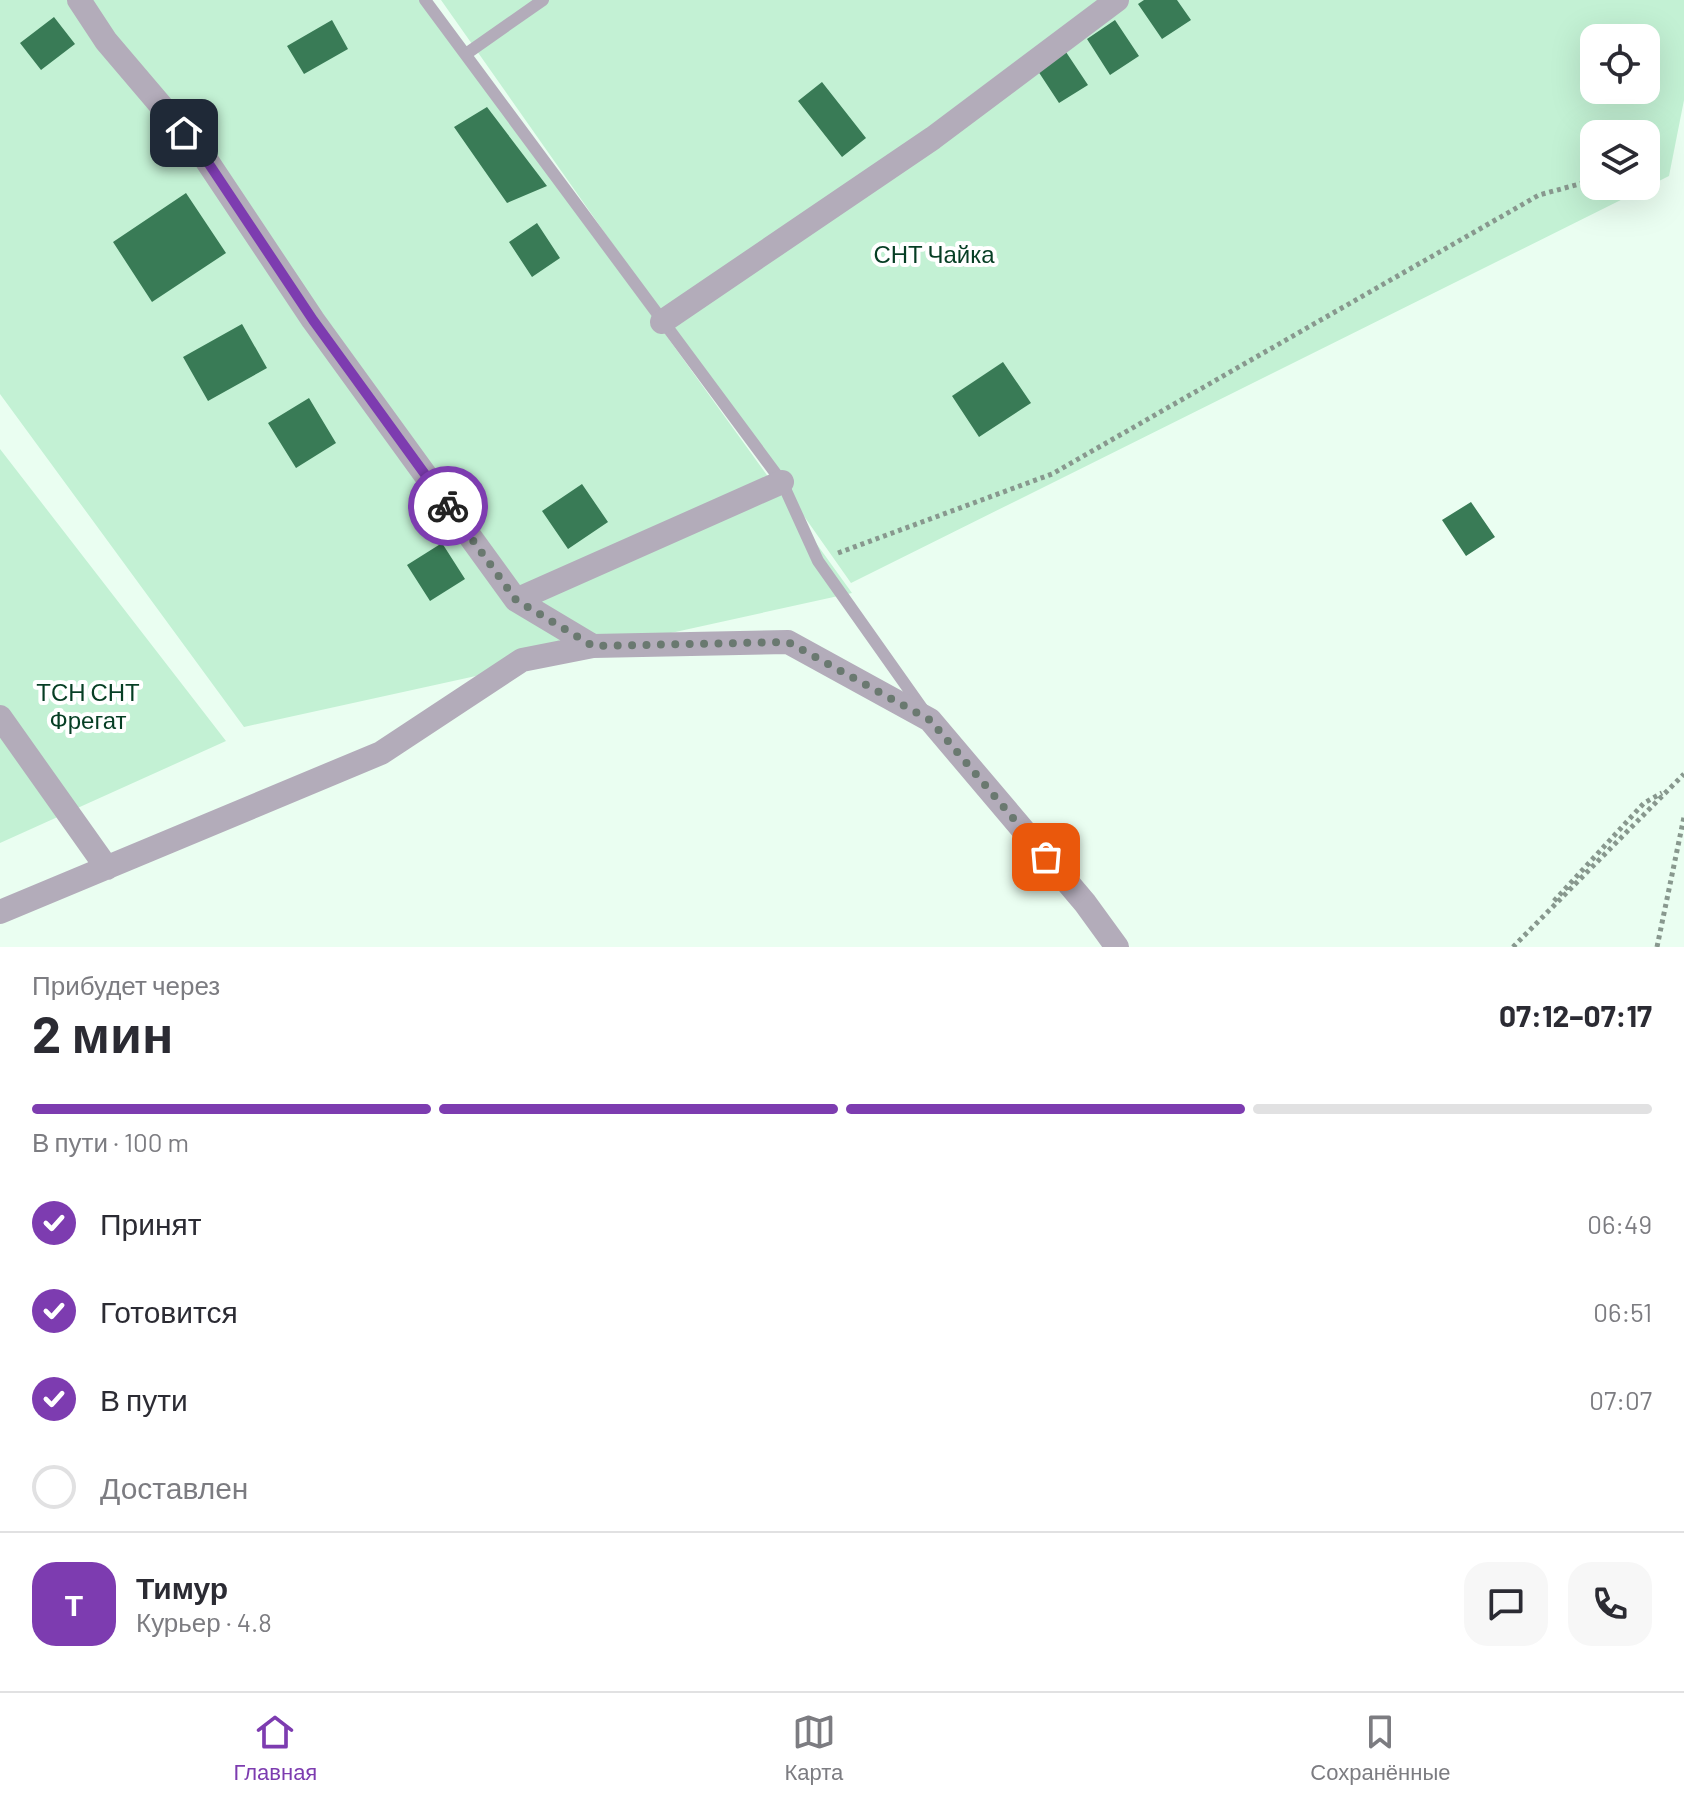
<!DOCTYPE html>
<html lang="ru">
<head>
<meta charset="utf-8">
<style>
  body { margin:0; font-family:Barlow,sans-serif; background:#f7f7f7; color:#2b2b33; height:100vh; display:flex; flex-direction:column; font-size:30px; white-space:nowrap }
  * { box-sizing:border-box; margin:0 }
  p { font-size:26px; color:#7c7c81 }
  .icon { flex:none; width:44px; height:44px; fill:none; stroke:currentColor; stroke-width:2; stroke-linecap:round; stroke-linejoin:round }
  .map { position:relative; height:947px; overflow:hidden }
  .sheet { display:flex; flex-direction:column; background:#fff; flex:1 }
  .sheet>* { flex:none }
  .tools { position:absolute; left:1580px; top:24px; display:grid; gap:16px }
  .tools a { display:grid; place-items:center; width:80px; height:80px; border-radius:16px; background:#fff; box-shadow:0 8px 32px #0002; font-size:40px }
  .pin { position:absolute; display:grid; place-items:center; width:68px; height:68px; color:#fff; margin:-34px; border-radius:16px; box-shadow:0 4px 12px #0006 }
  .courier { position:absolute; display:grid; place-items:center; width:80px; height:80px; margin:-40px; border:6px solid #7d3cb0; border-radius:50%; background:#fff; color:#222; box-shadow:0 2px 10px #0007 }
  .head em { font-style:normal; font-weight:700 }
  .head div { display:flex; flex-direction:column-reverse }
  .head { display:flex; align-items:center; justify-content:space-between; height:136px; padding:0 32px }
  h1 { font-size:52px; font-weight:700; line-height:60px }
  .bar { display:grid; grid-template-columns:repeat(4,1fr); gap:12px 8px; align-content:center; height:96px; padding:0 32px }
  .bar i { height:10px; border-radius:6px; background:#e1e1e2 }
  .bar .active { background:#7d3cb0 }
  .bar p { grid-column:span 4 }
  .line { display:flex; align-items:center; gap:20px; padding:0 32px; border-top:2px solid #e1e1e2 }
  .line div { flex:1 }
  .round { display:grid; place-items:center; flex:none; width:84px; height:84px; border-radius:24px; background:#f7f7f7 }
  ol { padding:0 32px; list-style:none }
  li { display:flex; align-items:center; gap:24px; height:88px }
  li p { margin-inline-start:auto }
  li .icon { padding:8px; border-radius:50%; background:#7d3cb0; color:#fff; stroke-width:4 }
  li:last-child { color:#7c7c81 }
  li i { width:44px; height:44px; border:4px solid #e1e1e2; border-radius:50% }
  .tabs { display:flex; justify-content:space-around; align-items:center; height:112px; border-top:2px solid #e1e1e2; background:#fff; font-size:22px; color:#7c7c81 }
  .tabs a { display:grid; justify-items:center; gap:4px }
  .tabs .active { color:#7d3cb0 }
  .map>svg:first-child { display:block }
</style>
</head>
<body>
<div class="map">
<svg width="1684" height="947" viewBox="0 0 1684 947">
  <rect width="100%" height="100%" fill="#eafef1"/>
  <path fill="#c3f1d4" fill-rule="evenodd" d="M0 0H424L852 593 244 727 0 394Z
    M441 0H1684V100L1669 176 851 583ZM1594 38H1646V90H1594ZM1594 134H1646V186H1594Z
    M0 449 226 741 0 843Z"/>
  <path fill="#397b56" d="M1144 0H1177L1191 20 1162 39 1138 4Z
    M54 17 75 44 41 70 20 43Z
    M332 20 348 49 304 74 287 46Z
    M1115 20 1139 56 1110 75 1087 39Z
    M1064 49 1088 85 1059 103 1036 68Z
    M822 82 866 138 842 157 798 101Z
    M487 107 547 186 507 203 454 127Z
    M186 193 226 253 152 302 113 242Z
    M537 223 560 258 532 277 509 242Z
    M242 324 267 368 208 401 183 357Z
    M1003 362 1031 403 979 437 952 396Z
    M309 398 336 443 296 468 268 423Z
    M582 484 608 522 568 549 542 511Z
    M1471 502 1495 537 1466 556 1442 520Z
    M442 543 465 579 430 601 407 565Z"/>
  <g fill="none" stroke-linecap="round" stroke-linejoin="round">
    <path stroke="#88988e" stroke-width="5" stroke-dasharray="4 4" stroke-linecap="butt" d="M838 553 1052 474 1539 195 1594 180
      M1554 901 1644 803 1662 793
      M1513 947 1684 774
      M1657 947 1684 817"/>
    <path stroke="#b3acba" stroke-width="12" d="M425 0 782 482 818 561 924 711
      M466 54 543 0"/>
    <path stroke="#b3acba" stroke-width="24" d="M79 0 106 41 203 155 313 320 516 600 593 646
      M662 322 933 138 1117 0
      M516 600 782 482
      M0 717 107 868
      M0 912 381 753 522 660 593 646 788 642 930 720 1085 903 1117 947"/>
  </g>
  <g fill="none" stroke-linecap="round" stroke-linejoin="round">
    <path stroke="#6a7970" stroke-width="8" stroke-dasharray="0 14.4" d="M448 506 516 600 593 646 788 642 930 720 1046 857"/>
    <path stroke="#7d3cb0" stroke-width="10" d="M184 133 203 155 313 320 448 506"/>
  </g>
  <g text-anchor="middle" stroke-width="8" stroke-linejoin="round" paint-order="stroke">
    <g font-size="24" fill="#063e24" stroke="#fff">
      <text x="934" y="263">СНТ Чайка</text>
      <text x="88" y="701">ТСН СНТ<tspan x="88" dy="28">Фрегат</tspan></text>
    </g>
  </g>
</svg>
<div class="tools">
<a><svg class="icon" aria-label="locate" viewBox="0 0 24 24"><circle cx="12" cy="12" r="6"/><path d="M12 2v4M12 18v4M2 12h4M18 12h4"/></svg></a>
<a><svg class="icon" aria-label="layers" viewBox="0 0 24 24"><path d="M12 4l9 5-9 5-9-5zM3 14l9 5 9-5"/></svg></a>
</div>
<div class="pin" style="left:1046px;top:857px;background:#ea580c"><svg class="icon" aria-label="bag" viewBox="0 0 24 24"><path d="M5 8h14l-1 12H6zM9 8a3 3 0 0 1 6 0"/></svg></div>
<div class="pin" style="left:184px;top:133px;background:#1f2937"><svg class="icon" aria-label="home" viewBox="0 0 24 24"><path d="M3 11l9-7 9 7M6 9v11h12V9"/></svg></div>
<div class="courier" style="left:448px;top:506px"><svg class="icon" aria-label="bike" viewBox="0 0 24 24"><circle cx="6" cy="16" r="4"/><circle cx="18" cy="16" r="4"/><path d="M6 16l4-8h5l3 8M10 8l3 8H6M13 5h3"/></svg></div>
</div>
<section class="sheet">
<div class="head"><div><h1>2 мин</h1><p>Прибудет через</p></div><em>07:12–07:17</em></div>
<div class="bar"><i class="active"></i><i class="active"></i><i class="active"></i><i></i><p>В пути · 100 m</p></div>
<ol>
<li><svg class="icon" aria-label="check" viewBox="0 0 24 24"><path d="M5 12l5 5 9-10"/></svg>Принят<p>06:49</p></li>
<li><svg class="icon" aria-label="check" viewBox="0 0 24 24"><path d="M5 12l5 5 9-10"/></svg>Готовится<p>06:51</p></li>
<li><svg class="icon" aria-label="check" viewBox="0 0 24 24"><path d="M5 12l5 5 9-10"/></svg>В пути<p>07:07</p></li>
<li><i></i>Доставлен</li>
</ol>
<div class="line" style="height:144px"><b class="round" style="background:#7d3cb0;color:#fff">Т</b><div><b>Тимур</b><p>Курьер · 4.8</p></div><a class="round"><svg class="icon" aria-label="chat" viewBox="0 0 24 24"><path d="M4 5h16v11H9l-5 4z"/></svg></a><a class="round"><svg class="icon" aria-label="phone" viewBox="0 0 24 24"><path d="M5 4h4l2 5-3 2q2 4 5 5l2-3 5 2v4C11 20 4 13 5 4z"/></svg></a></div>
</section>
<nav class="tabs">
<a class="active"><svg class="icon" aria-label="home" viewBox="0 0 24 24"><path d="M3 11l9-7 9 7M6 9v11h12V9"/></svg>Главная</a>
<a><svg class="icon" aria-label="map" viewBox="0 0 24 24"><path d="M3 6l6-2 6 2 6-2v14l-6 2-6-2-6 2zM9 4v14M15 6v14"/></svg>Карта</a>
<a><svg class="icon" aria-label="saved" viewBox="0 0 24 24"><path d="M7 4h10v16l-5-4-5 4z"/></svg>Сохранённые</a>
</nav>
</body>
</html>
